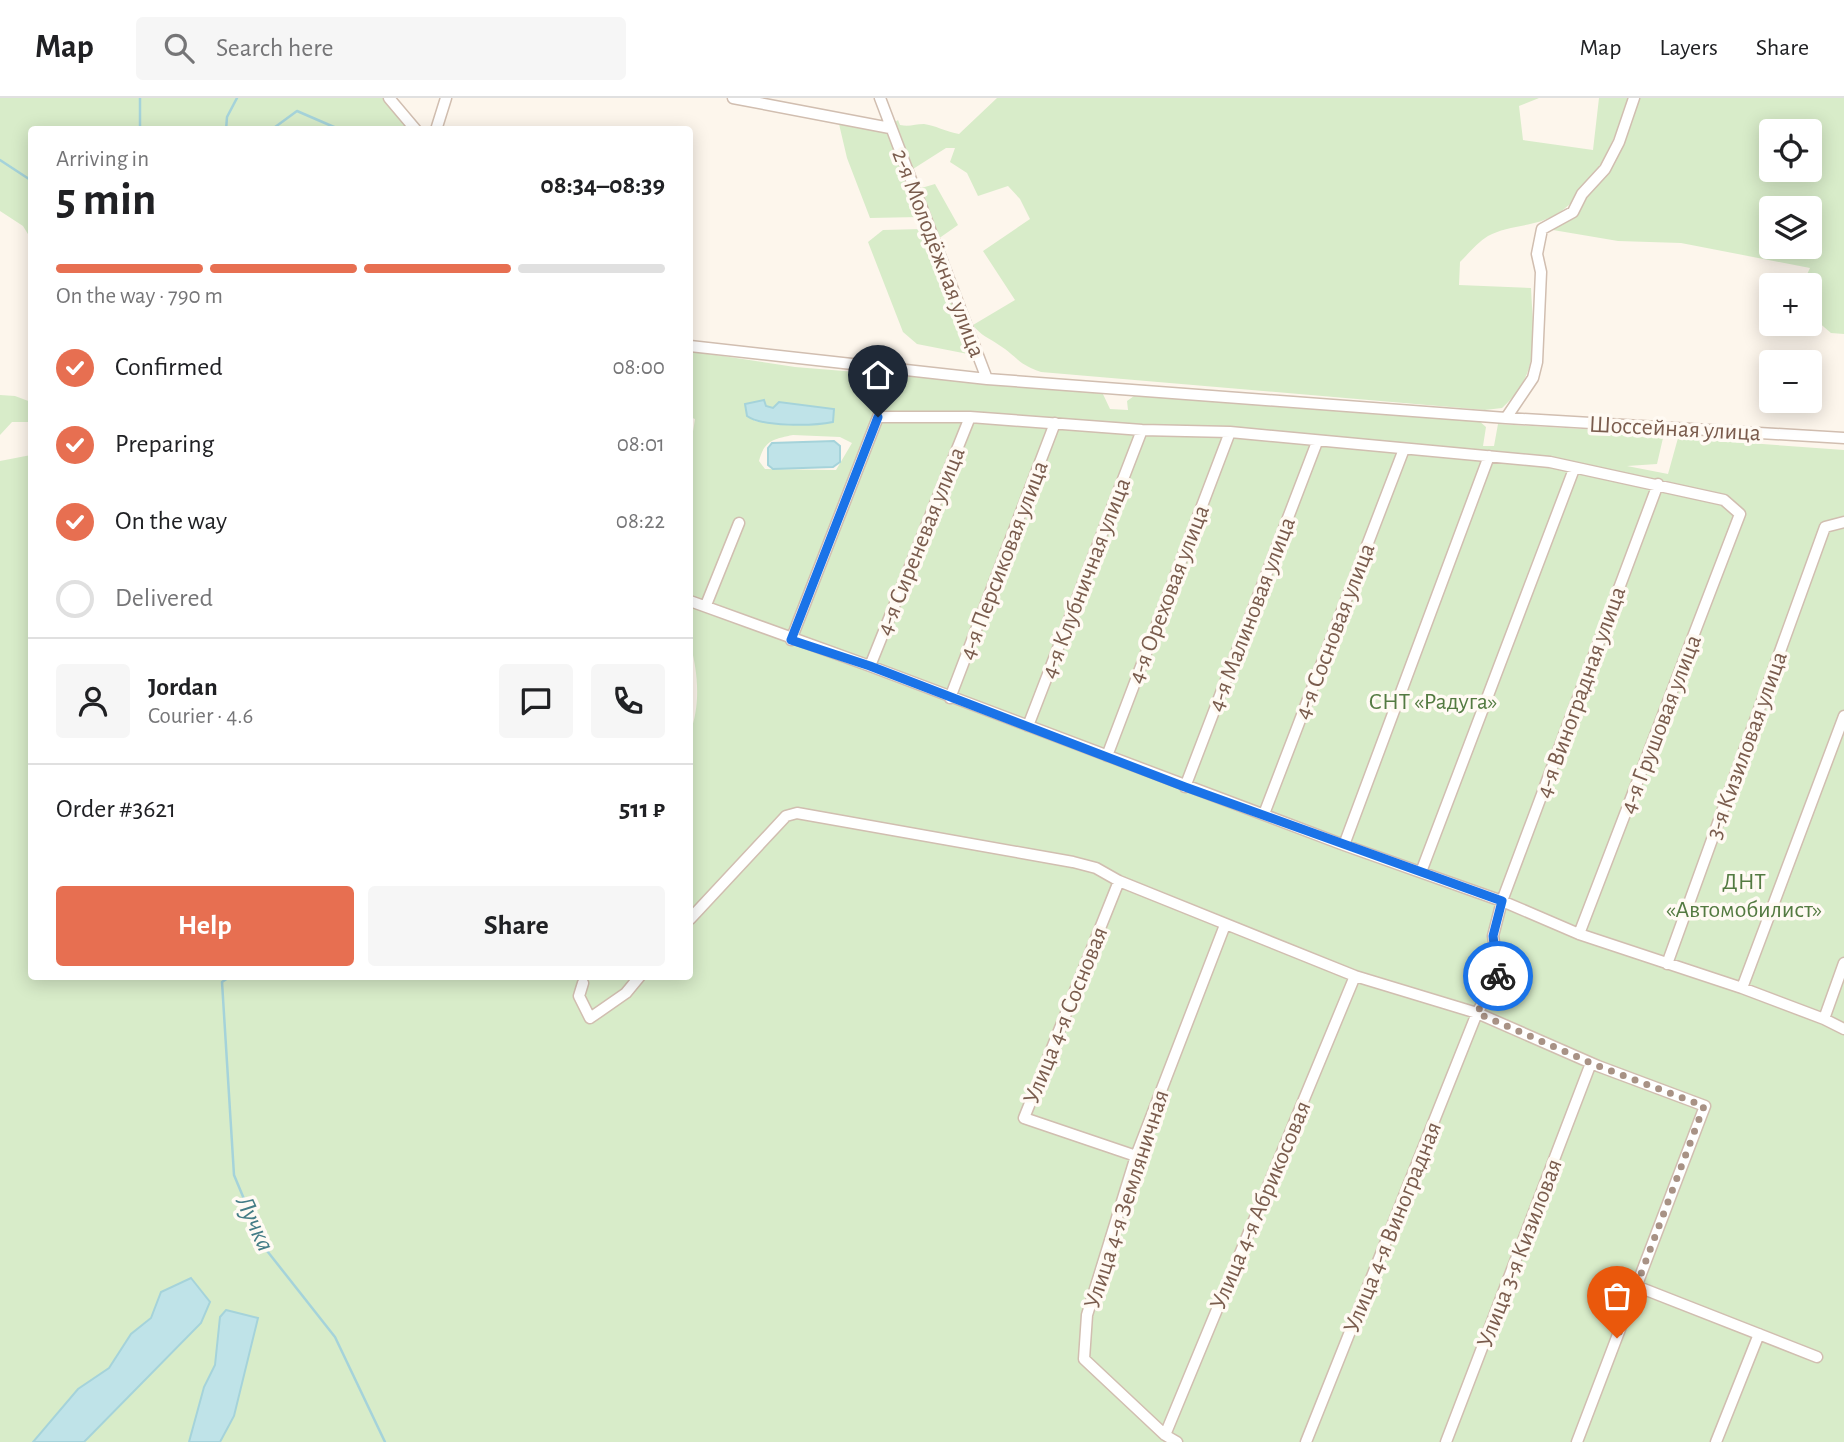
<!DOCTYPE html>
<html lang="en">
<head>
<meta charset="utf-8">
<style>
  body { margin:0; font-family:"Alegreya Sans",sans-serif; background:#f6f6f6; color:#202124; height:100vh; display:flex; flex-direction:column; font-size:26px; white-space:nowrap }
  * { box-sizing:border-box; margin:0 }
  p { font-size:23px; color:#757577 }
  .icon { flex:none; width:38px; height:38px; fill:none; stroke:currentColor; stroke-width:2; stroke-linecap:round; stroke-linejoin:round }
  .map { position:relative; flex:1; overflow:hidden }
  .side { position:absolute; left:28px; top:28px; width:665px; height:854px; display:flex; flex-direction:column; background:#fff; border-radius:7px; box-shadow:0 4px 18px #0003 }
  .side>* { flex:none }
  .tools { position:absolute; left:1759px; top:21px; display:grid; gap:14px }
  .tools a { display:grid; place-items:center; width:63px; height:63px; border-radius:7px; background:#fff; box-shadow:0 4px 18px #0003; font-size:35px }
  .pin { position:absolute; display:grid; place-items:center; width:60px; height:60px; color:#fff; margin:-72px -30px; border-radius:50% 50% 50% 0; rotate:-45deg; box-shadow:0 0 7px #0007 }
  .pin .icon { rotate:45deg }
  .courier { position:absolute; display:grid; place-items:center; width:70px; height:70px; margin:-35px; border:5px solid #1a73e8; border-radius:50%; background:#fff; color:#222; box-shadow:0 2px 9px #0007 }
  .overview em { font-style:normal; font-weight:700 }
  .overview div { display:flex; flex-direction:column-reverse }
  .overview { display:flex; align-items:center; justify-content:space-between; height:119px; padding:0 28px }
  h1 { font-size:46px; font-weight:700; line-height:52px }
  .bar { display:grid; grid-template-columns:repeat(4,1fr); gap:10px 7px; align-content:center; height:84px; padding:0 28px }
  .bar i { height:9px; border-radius:5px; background:#e0e0e0 }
  .bar .on { background:#e76f51 }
  .bar p { grid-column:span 4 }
  .line { display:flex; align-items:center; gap:18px; padding:0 28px; border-top:2px solid #e0e0e0 }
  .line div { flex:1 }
  .round { display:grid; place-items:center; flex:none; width:74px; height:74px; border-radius:7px; background:#f6f6f6 }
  ol { padding:0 28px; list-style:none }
  li { display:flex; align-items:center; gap:21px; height:77px }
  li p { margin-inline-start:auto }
  li .icon { padding:7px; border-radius:50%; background:#e76f51; color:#fff; stroke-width:4 }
  li:last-child { color:#757577 }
  li i { width:38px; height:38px; border:4px solid #e0e0e0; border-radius:50% }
  .button { display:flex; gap:14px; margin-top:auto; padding:14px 28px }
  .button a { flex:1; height:80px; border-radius:7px; background:#e76f51; color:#fff; font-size:28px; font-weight:700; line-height:80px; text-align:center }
  .button a+a { background:#f6f6f6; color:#202124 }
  header { display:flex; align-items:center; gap:42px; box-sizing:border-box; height:98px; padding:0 35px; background:#fff; border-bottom:2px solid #e0e0e0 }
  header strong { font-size:33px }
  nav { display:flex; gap:38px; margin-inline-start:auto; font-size:24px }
  .search { width:490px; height:63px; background:#f6f6f6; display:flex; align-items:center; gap:18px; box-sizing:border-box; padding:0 24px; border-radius:7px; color:#757577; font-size:26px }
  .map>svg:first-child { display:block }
</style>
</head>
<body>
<header>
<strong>Map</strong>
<div class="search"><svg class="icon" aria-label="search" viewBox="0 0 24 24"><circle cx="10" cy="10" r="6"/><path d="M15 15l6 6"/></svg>Search here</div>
<nav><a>Map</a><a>Layers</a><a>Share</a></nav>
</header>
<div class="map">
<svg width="1844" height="1344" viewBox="0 0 1844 1344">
  <rect width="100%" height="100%" fill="#fdf6ec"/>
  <path fill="#d8ecc9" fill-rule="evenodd" d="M0 0H384L408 31 32 32 31 141 23 128 0 113Z
    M997 0H1539L1519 8 1523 42 1593 52 1599 0H1630C1615 39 1593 96 1555 117 1535 129 1507 127 1488 138 1478 144 1468 156 1460 164L1459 187 1531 190C1533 239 1542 274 1502 310L1485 312 1041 274C1016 265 1018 259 999 247 989 240 980 237 973 227L1015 202 983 153 1030 121 1020 101 1008 88 978 98 967 75 950 64 955 50H946L913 71 895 24 898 22 900 27C910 29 915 26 924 26 934 27 947 34 959 36Z
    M1637 0H1844V236L1831 235 1810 217V187H1802L1810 170 1681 145 1618 143 1553 132 1587 97ZM1771 33H1810V72H1771ZM1771 110H1810V149H1771Z
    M839 26 887 33 919 119 870 120 847 60Z
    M935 86 958 127 938 141 918 91Z
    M922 131 970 249 968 256 917 246 903 234 868 144 883 132Z
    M690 253 795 269 1102 294 1110 311 1128 312 1127 303 1134 298 1478 322 1486 329 1483 348H1494L1498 326 1616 333 1663 340 1657 366 1627 368 1668 376 1678 340 1844 352V1344H220L234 1318 220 1219 215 1267 204 1289 189 1344H84L201 1225 161 1194 151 1220 131 1236 109 1270 78 1291 33 1344H0V363L31 357 32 878H690V635C701 606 698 574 690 545V352L695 321 690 319ZM764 302 766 308 833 324 800 327 754 323ZM793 337 840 339 852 345 836 372 765 371 759 363C764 343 773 341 793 337Z
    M0 297 15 298 31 304V324H12L0 337Z"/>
  <path fill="#bfe3e8" stroke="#a5d3da" stroke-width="2" d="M764 302 766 308 773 310 779 304 834 311 833 324C813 328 762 329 747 318L745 306Z
    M834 343 840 348V364L833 369 773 371 768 367V350L772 345Z
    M191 1180 210 1204 201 1225 84 1344H33L78 1291 109 1270 131 1236 151 1220 161 1194Z
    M226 1212 258 1220 234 1318 220 1344H189L204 1289 215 1267 220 1219Z"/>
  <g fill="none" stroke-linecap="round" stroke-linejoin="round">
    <path stroke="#a5d3da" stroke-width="2.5" d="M140 32V0
      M226 32 227 19 237 0
      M271 32 297 13 341 32
      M0 62 32 83
      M231 878 222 884 234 1077 264 1149 335 1239 385 1344"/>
    <g stroke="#d1beb0" stroke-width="13">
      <path id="minor" d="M389 0 416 32
        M733 0 890 30
        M880 0 987 281
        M436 32 446 0
        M690 248 987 281 1506 320 1844 340
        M1506 320 1533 280 1537 264 1541 174 1537 156 1542 131 1573 114 1582 96 1605 71 1619 44 1634 0
        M690 503 870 568 1344 747 1502 803 1579 836 1742 890 1824 921 1844 931
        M706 507 739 425
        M791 542 878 319H970L1142 332 1230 334 1550 364 1724 402 1740 416 1579 836
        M870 568 970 319
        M950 600 1055 325
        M1028 628 1142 332
        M1107 658 1230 334
        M1185 689 1317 344
        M1264 716 1404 351
        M1344 747 1489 358
        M1421 774 1574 371
        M1119 783 1024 1020 1136 1058
        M690 821 786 718 797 715 1073 764 1096 770 1119 783 1355 878 1477 915 1598 968 1705 1008 1577 1344
        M1667 866 1825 429 1844 424
        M583 885 579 898 590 920 626 895 640 878
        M1742 890 1844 618
        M1824 921 1844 865
        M1636 1188 1817 1259
        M1165 1337 1355 878
        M1177 1344 1165 1337 1084 1261 1087 1217 1136 1058 1225 827
        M1306 1344 1477 915 1499 876 1493 838 1502 803 1658 386
        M1446 1344 1591 965
        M1716 1344 1759 1236"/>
    </g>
    <use href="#minor" stroke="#fff" stroke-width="10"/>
  </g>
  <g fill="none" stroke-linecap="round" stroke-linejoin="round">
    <path stroke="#a89285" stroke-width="7" stroke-dasharray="0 12.6" d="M1498 878 1477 915 1598 968 1704 1008 1617 1240"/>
    <path stroke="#1a73e8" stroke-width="9" d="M878 319 791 542 870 568 1185 689 1502 803 1493 838 1498 878"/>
  </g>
  <g text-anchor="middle" stroke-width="7" stroke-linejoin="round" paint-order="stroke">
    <g font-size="24" fill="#7a5c4d" stroke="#fffaf3">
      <text transform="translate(939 155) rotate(69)" y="8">2-я Молодёжная улица</text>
      <text transform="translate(1675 330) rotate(3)" y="8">Шоссейная улица</text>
      <text transform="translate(920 443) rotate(-68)" y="8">4-я Сиреневая улица</text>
      <text transform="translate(1003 462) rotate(-69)" y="8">4-я Персиковая улица</text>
      <text transform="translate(1085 480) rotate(-69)" y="8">4-я Клубничная улица</text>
      <text transform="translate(1168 496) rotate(-69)" y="8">4-я Ореховая улица</text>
      <text transform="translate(1251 516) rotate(-69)" y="8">4-я Малиновая улица</text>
      <text transform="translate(1334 533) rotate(-69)" y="8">4-я Сосновая улица</text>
      <text transform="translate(1580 594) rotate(-70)" y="8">4-я Виноградная улица</text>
      <text transform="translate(1660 626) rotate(-69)" y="8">4-я Грушовая улица</text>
      <text transform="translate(1746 647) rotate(-70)" y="8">3-я Кизиловая улица</text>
      <text transform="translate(1065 917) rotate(-68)" y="8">Улица 4-я Сосновая</text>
      <text transform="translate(1126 1101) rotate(-72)" y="8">Улица 4-я Земляничная</text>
      <text transform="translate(1260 1107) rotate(-67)" y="8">Улица 4-я Абрикосовая</text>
      <text transform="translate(1392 1129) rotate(-68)" y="8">Улица 4-я Виноградная</text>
      <text transform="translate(1519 1155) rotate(-69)" y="8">Улица 3-я Кизиловая</text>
    </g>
    <g font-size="24" fill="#537a41" stroke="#fffaf3">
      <text x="1433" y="611">СНТ «Радуга»</text>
      <text x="1744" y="791">ДНТ<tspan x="1744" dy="28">«Автомобилист»</tspan></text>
    </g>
    <g font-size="26" font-style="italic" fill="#437c86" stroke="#fffaf3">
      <text transform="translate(256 1125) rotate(65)" y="9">Лучка</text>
    </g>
  </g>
</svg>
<div class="tools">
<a><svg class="icon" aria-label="locate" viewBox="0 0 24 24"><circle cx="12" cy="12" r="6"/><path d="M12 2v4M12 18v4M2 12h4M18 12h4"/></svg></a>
<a><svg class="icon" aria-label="layers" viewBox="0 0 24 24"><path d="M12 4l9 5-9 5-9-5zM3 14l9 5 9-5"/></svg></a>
<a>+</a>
<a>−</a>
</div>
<div class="pin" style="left:1617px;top:1240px;background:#ea580c"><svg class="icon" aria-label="bag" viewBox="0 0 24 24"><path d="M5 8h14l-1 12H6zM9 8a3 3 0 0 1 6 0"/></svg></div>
<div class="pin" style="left:878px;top:319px;background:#1f2937"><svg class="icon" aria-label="home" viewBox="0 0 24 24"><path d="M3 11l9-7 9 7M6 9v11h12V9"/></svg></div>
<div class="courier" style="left:1498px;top:878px"><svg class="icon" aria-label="bike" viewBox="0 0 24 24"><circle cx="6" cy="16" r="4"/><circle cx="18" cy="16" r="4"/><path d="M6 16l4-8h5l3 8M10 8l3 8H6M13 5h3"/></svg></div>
<section class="side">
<div class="overview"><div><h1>5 min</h1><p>Arriving in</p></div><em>08:34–08:39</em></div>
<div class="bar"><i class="on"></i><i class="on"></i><i class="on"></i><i></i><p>On the way · 790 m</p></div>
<ol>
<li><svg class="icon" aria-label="check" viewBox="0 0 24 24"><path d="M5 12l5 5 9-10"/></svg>Confirmed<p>08:00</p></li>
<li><svg class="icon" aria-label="check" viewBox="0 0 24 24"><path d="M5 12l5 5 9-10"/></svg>Preparing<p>08:01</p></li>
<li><svg class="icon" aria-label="check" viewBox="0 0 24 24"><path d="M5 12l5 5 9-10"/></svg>On the way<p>08:22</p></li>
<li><i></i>Delivered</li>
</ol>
<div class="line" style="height:126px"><a class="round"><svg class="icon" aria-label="person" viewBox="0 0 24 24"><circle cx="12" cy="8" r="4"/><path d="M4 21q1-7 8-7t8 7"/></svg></a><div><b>Jordan</b><p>Courier · 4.6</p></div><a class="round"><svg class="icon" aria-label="chat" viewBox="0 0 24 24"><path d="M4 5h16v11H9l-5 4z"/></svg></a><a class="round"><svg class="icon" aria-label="phone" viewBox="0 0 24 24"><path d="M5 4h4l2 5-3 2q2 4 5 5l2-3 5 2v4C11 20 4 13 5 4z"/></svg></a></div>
<div class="line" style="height:91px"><div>Order #3621</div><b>511 ₽</b></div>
<div class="button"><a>Help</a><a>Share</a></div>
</section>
</div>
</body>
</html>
